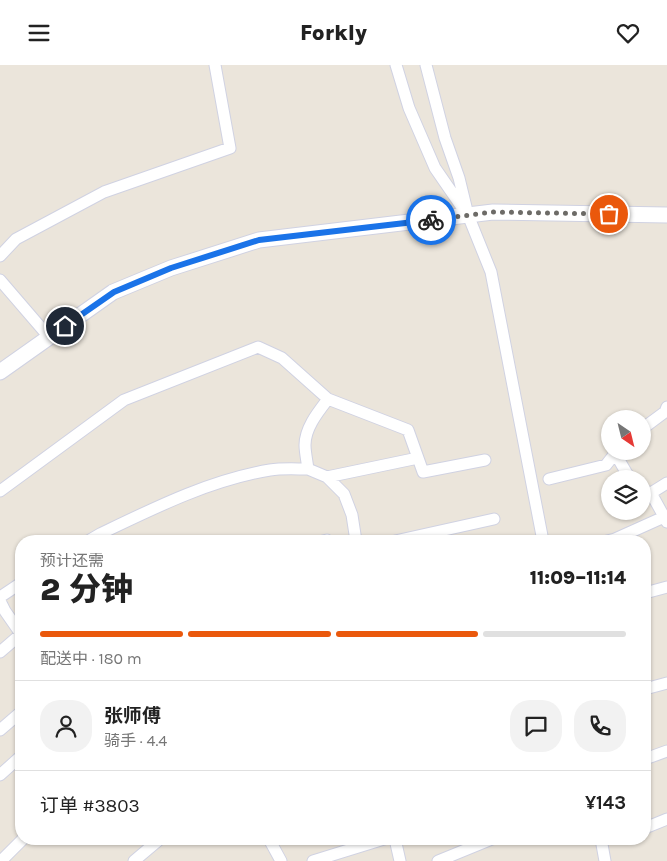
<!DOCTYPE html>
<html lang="zh">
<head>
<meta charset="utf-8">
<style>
  body { margin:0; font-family:Karla,"Noto Sans SC",sans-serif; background:#f2f2f2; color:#222; height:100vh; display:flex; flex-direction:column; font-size:19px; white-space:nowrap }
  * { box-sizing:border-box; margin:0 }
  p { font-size:16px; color:#767676 }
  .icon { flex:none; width:28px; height:28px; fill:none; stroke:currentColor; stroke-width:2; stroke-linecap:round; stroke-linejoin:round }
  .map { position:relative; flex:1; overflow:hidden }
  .drawer { position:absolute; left:15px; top:470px; width:636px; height:310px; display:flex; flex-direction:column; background:#fff; border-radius:20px; box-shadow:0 1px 4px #0004 }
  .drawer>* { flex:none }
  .needle { width:32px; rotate:145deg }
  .controls { position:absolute; left:601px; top:345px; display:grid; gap:10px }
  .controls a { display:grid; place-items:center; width:50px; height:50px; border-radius:50%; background:#fff; box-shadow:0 1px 4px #0004; font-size:25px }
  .pin { position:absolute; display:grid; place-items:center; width:42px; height:42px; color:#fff; margin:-21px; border:2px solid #fff; border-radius:50%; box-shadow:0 1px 5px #0007 }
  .courier { position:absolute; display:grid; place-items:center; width:50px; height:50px; margin:-25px; border:4px solid #1a73e8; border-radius:50%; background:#fff; color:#222; box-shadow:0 1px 6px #0007 }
  .summary em { font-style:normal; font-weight:800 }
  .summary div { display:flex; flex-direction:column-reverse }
  .summary { display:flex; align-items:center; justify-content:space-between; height:85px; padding:0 25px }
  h1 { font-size:32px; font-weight:800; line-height:38px }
  .bar { display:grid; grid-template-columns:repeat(4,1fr); gap:8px 5px; align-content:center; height:60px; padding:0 25px }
  .bar i { height:6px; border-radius:4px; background:#e0e0e0 }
  .bar .on { background:#ea580c }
  .bar p { grid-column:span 4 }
  .line { display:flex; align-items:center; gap:12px; padding:0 25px; border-top:1px solid #e0e0e0 }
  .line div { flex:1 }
  .round { display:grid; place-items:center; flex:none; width:52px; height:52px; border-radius:20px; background:#f2f2f2 }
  header { display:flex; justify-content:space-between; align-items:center; height:65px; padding:0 25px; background:#fff; font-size:22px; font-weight:800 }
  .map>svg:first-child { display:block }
</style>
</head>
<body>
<header><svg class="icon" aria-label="menu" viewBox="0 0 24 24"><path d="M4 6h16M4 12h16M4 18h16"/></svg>Forkly<svg class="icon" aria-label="heart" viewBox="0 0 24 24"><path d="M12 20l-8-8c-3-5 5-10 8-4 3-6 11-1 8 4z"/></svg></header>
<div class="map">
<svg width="667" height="796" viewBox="0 0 667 796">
  <rect width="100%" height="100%" fill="#ebe5db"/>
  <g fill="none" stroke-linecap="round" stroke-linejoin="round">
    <g stroke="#d0d2e2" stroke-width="13">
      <path id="minor" d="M396 0 409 43 435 103 464 145
        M426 0 445 73 459 113 468 150 491 207 543 476
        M0 191 16 174 104 127 230 83 215 0
        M0 215 49 272
        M642 364 665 347 667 342
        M615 388 630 414
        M308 404 327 412 344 429 352 450 356 476
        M327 412 418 393
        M549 414 606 400 617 386
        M642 425 651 428 667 418
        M0 426 124 335 258 282 282 293 328 334 408 365 423 407 485 395
        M651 428 667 457
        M88 476 100 469C154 443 210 415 270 405 282 403 296 404 308 404 307 396 305 387 305 380 305 363 318 347 328 334
        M323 476 327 475
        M395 476 494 454
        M607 476 615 474 664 452
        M645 528 667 522
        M0 532 21 518
        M0 536 5 546 21 569
        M0 587 21 569
        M645 624 667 618
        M0 665 21 647
        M645 694 667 686
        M0 710 21 691
        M645 763 667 754
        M269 774 281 796
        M395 774 400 796
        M601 774 605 796
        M4 793 23 774
        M134 796 160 774
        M313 796 384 774
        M438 796 492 774"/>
    </g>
    <g stroke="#d0d2e2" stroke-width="17">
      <path id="tertiary" d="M0 307 113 227 171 203 259 175 493 147 667 150"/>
    </g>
    <use href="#minor" stroke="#fff" stroke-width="11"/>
    <use href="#tertiary" stroke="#fff" stroke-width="15"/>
  </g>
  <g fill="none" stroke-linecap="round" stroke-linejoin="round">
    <path stroke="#6d6b67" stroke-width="5" stroke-dasharray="0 9" d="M431 155 493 147 609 149"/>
    <path stroke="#1a73e8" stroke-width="6" d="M65 261 114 227 171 203 259 175 431 155"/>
  </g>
</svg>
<div class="controls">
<a><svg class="needle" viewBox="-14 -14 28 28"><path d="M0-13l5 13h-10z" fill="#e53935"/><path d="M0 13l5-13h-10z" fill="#767676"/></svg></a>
<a><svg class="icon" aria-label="layers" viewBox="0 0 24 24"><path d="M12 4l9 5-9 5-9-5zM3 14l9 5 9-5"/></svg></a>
</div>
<div class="pin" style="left:609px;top:149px;background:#ea580c"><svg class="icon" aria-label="bag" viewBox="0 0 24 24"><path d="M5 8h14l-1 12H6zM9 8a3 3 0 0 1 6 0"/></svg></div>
<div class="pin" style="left:65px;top:261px;background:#1f2937"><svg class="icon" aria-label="home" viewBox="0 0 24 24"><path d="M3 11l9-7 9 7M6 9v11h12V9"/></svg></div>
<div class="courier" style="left:431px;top:155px"><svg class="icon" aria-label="bike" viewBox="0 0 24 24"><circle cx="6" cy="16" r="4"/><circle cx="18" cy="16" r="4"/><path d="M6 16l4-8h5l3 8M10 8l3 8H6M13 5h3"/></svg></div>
<section class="drawer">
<div class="summary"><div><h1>2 分钟</h1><p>预计还需</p></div><em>11:09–11:14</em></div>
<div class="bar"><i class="on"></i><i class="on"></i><i class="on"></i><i></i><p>配送中 · 180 m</p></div>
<div class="line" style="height:90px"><a class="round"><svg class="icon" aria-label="person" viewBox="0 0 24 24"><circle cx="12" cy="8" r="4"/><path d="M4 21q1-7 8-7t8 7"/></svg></a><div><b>张师傅</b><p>骑手 · 4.4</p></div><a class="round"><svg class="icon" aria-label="chat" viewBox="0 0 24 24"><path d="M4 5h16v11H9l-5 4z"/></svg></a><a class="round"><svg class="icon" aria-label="phone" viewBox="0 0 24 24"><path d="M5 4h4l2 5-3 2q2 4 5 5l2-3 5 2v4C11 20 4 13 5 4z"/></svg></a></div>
<div class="line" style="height:65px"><div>订单 #3803</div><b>¥143</b></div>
</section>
</div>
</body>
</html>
